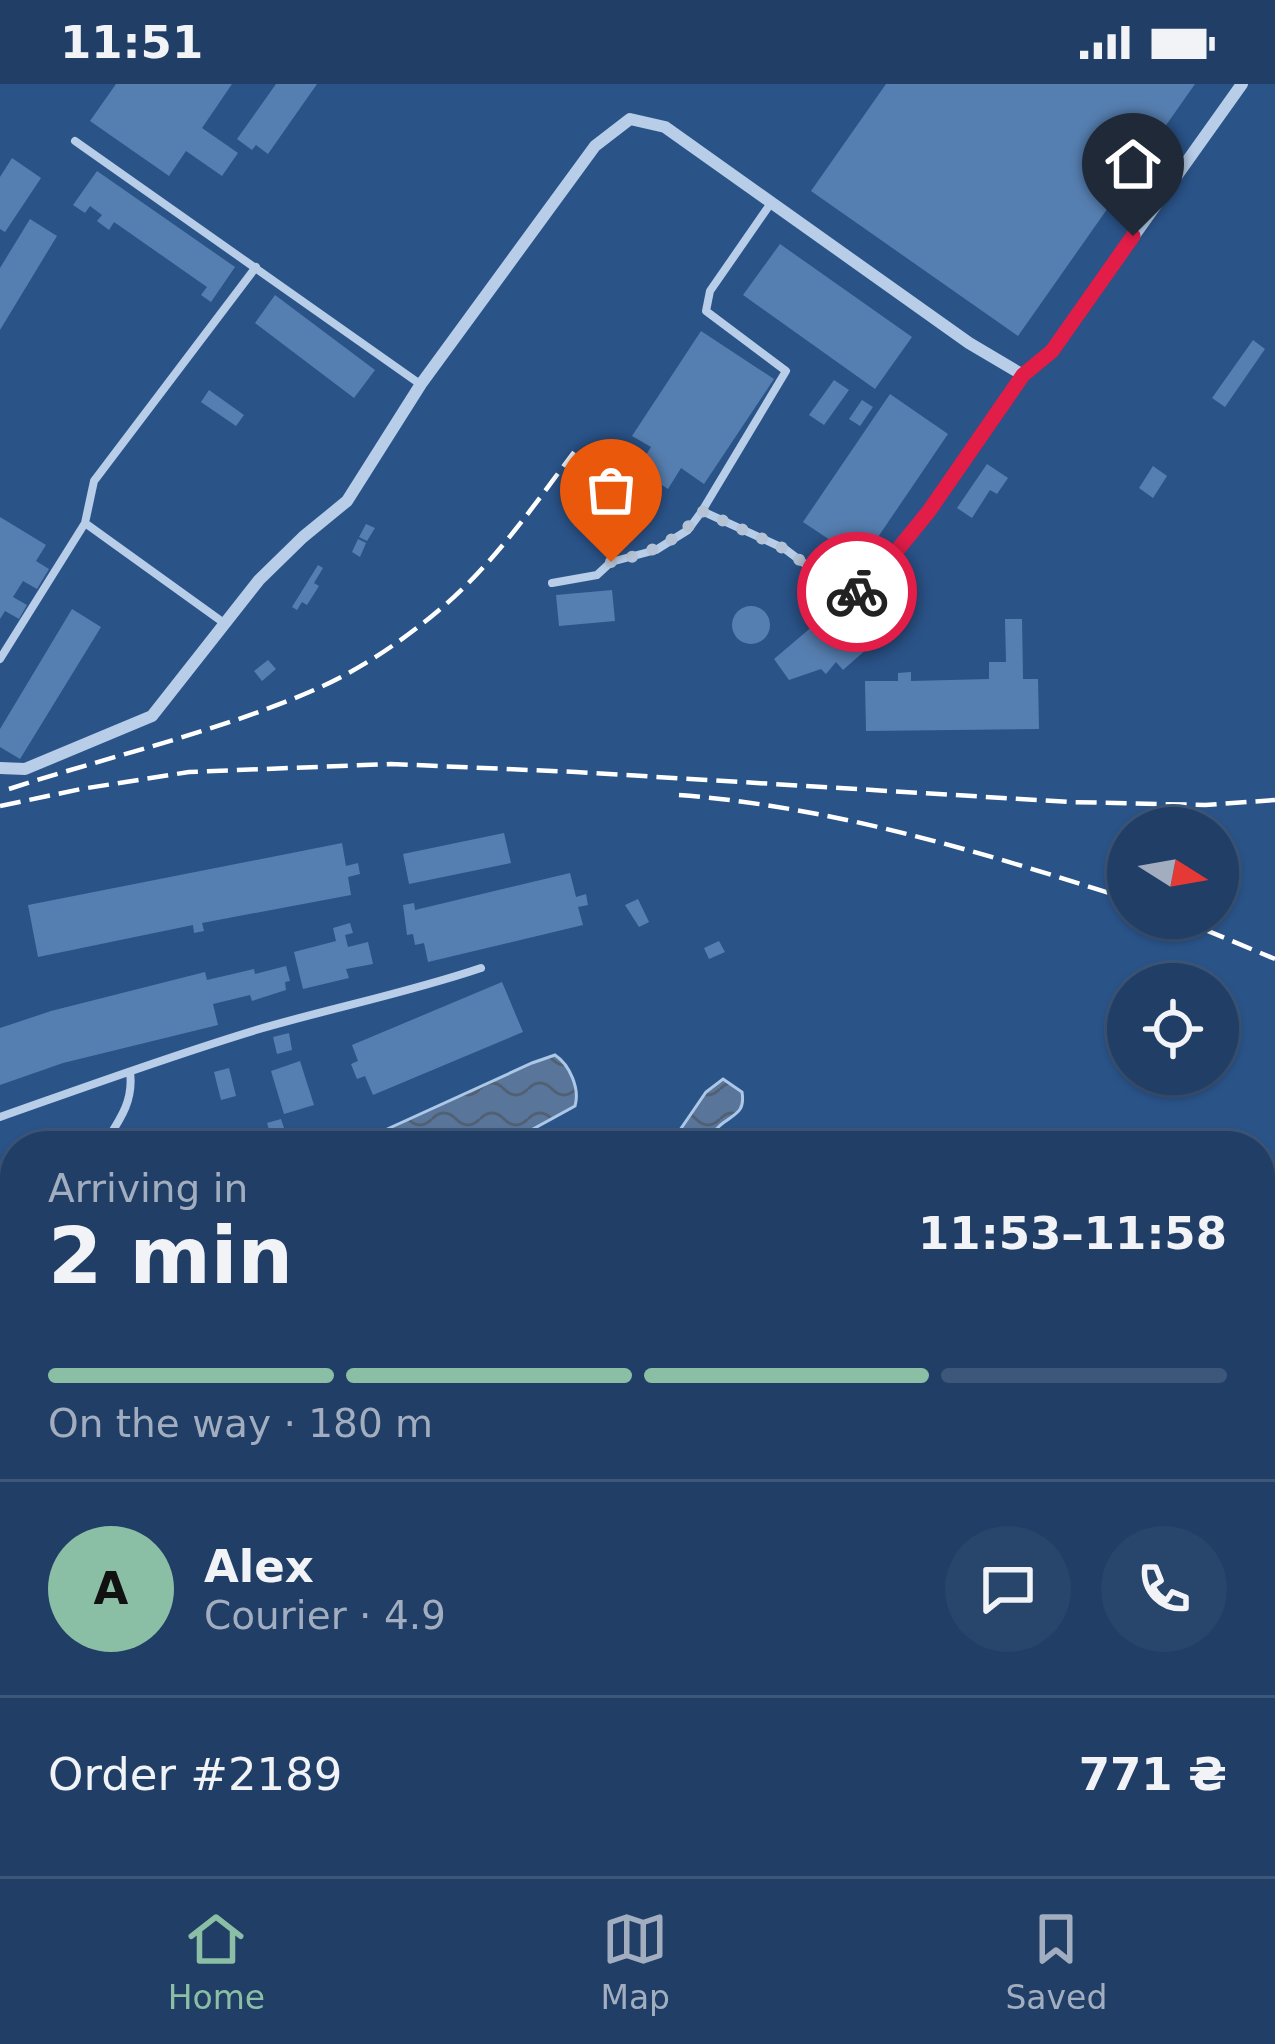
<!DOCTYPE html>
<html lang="en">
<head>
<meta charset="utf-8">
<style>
  body { margin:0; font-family:"DejaVu Sans",sans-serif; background:#28456c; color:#f1f3f6; height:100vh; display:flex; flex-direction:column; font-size:45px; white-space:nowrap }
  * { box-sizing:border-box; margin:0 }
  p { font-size:39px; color:#a2aebf }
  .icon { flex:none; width:66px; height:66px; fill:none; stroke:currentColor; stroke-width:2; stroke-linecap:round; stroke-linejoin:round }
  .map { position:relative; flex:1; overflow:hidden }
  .drawer { position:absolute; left:0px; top:1047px; width:1275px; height:747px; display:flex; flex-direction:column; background:#203e66; border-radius:48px 48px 0 0; box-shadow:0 3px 9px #0004,0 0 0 3px #3d577a }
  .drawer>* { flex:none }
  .needle { width:78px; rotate:101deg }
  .controls { position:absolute; left:1107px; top:723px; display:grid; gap:24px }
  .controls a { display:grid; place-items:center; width:132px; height:132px; border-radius:50%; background:#203e66; box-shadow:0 3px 9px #0004,0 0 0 3px #3d577a; font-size:60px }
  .pin { position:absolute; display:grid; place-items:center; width:102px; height:102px; color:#fff; margin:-123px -51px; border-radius:50% 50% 50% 0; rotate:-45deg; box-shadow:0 0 12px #0007 }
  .pin .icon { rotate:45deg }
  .courier { position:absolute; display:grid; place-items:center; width:120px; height:120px; margin:-60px; border:9px solid #e11d48; border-radius:50%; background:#fff; color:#222; box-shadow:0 3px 15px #0007 }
  .summary em { font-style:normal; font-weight:700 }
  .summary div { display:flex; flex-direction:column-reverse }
  .summary { display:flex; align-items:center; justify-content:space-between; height:204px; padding:0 48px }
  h1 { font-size:78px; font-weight:700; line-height:90px }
  .bar { display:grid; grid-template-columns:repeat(4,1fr); gap:18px 12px; align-content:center; height:144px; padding:0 48px }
  .bar i { height:15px; border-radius:9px; background:#3d577a }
  .bar .on { background:#8abfa5 }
  .bar p { grid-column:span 4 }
  .line { display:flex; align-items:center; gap:30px; padding:0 48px; border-top:3px solid #3d577a }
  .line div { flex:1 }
  .round { display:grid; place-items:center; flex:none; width:126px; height:126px; border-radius:63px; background:#28456c }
  .status { display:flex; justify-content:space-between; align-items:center; height:84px; padding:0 60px; background:#203e66; direction:ltr }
  .status svg { height:33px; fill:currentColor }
  .dock { display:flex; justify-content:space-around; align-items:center; height:168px; border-top:3px solid #3d577a; background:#203e66; font-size:33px; color:#a2aebf }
  .dock a { display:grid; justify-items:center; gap:6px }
  .dock .on { color:#8abfa5 }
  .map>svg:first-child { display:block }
</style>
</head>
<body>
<div class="status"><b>11:51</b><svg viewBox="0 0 49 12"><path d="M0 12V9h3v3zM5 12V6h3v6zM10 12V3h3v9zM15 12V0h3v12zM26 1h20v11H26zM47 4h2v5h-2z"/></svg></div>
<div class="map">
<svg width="1275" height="1792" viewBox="0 0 1275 1792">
  <defs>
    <pattern id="water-waves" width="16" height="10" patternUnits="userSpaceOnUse" patternTransform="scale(3)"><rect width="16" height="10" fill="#59759a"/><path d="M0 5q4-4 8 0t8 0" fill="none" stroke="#526073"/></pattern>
  </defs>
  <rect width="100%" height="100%" fill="#2a5388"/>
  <path fill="url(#water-waves)" stroke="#acc8e8" stroke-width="3" d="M555 971C570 981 580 1005 575 1022L502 1062H350L532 979Z
    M723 995 742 1008C745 1027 737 1029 723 1039 715 1045 709 1054 702 1062H669L706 1008Z"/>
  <path fill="#567fb1" d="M116 0H232L202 44 238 69 222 92 186 67 169 92 90 37Z
    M276 0H317L268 70 256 61 252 66 237 55Z
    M886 0H1195L1018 252 811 107Z
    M12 74 41 94 5 148 0 145V93Z
    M97 87 235 183 211 218 201 211 207 203 114 138 109 146 97 137 102 131 90 122 85 129 73 121Z
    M30 135 57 152 0 246V184Z
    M780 160 912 253 875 305 743 211Z
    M275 211 375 286 354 314 255 239Z
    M701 247 774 295 704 400 681 384 668 405 637 385 651 363 632 352Z
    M1253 256 1265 265 1225 323 1212 314Z
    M834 296 849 306 824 341 809 331Z
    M209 306 244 331 236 342 201 318Z
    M890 310 948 350 861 478 840 464 830 479 819 472 830 456 803 438Z
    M862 316 873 323 860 342 849 335Z
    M987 380 1008 394 997 410 990 406 972 434 957 424Z
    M1153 382 1167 392 1153 414 1139 404Z
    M0 433 46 461 36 477 49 485 37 505 23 497 13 513 27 521 19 535 5 527 0 535Z
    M366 440 375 444 367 457 359 453Z
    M358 455 366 459 360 473 352 468Z
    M318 481 323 484 314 499 319 502 307 521 302 518 297 526 292 523Z
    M612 506 615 537 559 542 556 511Z
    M827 516 868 564 843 586 836 578 826 590 821 585 789 596 774 575 827 530 820 521Z
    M732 541a19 19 0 1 1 38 0a19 19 0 1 1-38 0Z
    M72 525 101 543 20 675 0 663V645Z
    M1005 535H1022L1023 595H1038L1039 645 866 647 865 597H898V589L911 588V597L989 595V578H1006Z
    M268 576 276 585 262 597 254 587Z
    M504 749 511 779 409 800 403 770Z
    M342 759 346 782 358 779 360 790 348 793 351 811 202 839 204 847 194 849 193 841 38 873 28 821Z
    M570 789 576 813 586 810 588 821 578 823 583 841 428 878 424 859 415 861 413 850 407 851 403 821 414 819 415 826Z
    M638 815 649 838 639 843 625 821Z
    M350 839 353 849 345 851 348 863 368 858 373 880 346 885 349 894 303 905 294 868 336 857 333 844Z
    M719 857 725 868 709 875 704 864Z
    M286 882 290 897 285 898 286 906 252 917 250 911 213 920 218 941 63 979 0 1001V944L51 927 205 888 207 896 254 885 255 890Z
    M502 898 523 948 373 1011 365 992 357 995 351 980 358 977 352 961Z
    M289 949 292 966 277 970 273 953Z
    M300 977 314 1021 284 1030 271 987Z
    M229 984 236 1012 221 1016 214 988Z
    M281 1035 284 1044 270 1049 267 1039Z
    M0 1121 15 1130V1172L0 1197Z
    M1260 1185 1275 1194V1268L1260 1259Z
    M1275 1294V1390L1268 1401 1260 1396V1318Z
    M0 1476 15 1484V1508L13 1512 9 1510 4 1519 0 1518Z
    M3 1628 15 1635V1655L11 1663 0 1657V1634Z
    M1275 1740V1788L1266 1782 1260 1792H1244L1251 1779 1260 1780V1765Z
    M437 1779H460L457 1784 470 1792H439L432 1787Z
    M509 1779H536L538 1780 531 1792H501Z
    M857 1779H875L865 1792H841L847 1784 851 1787Z
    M1026 1779H1065L1057 1792H1011L1018 1782 1023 1785Z"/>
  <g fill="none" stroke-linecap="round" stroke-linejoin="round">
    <path stroke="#b7cde8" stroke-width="8" d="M75 57 420 300
      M771 119 710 207 706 227 786 287 702 427 785 465 834 502 853 511 873 496 929 427 1023 291
      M552 499 597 491 611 478 656 466 688 446 702 427
      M224 539 85 439 94 397 256 183
      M0 575 85 439
      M0 1033C85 1003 170 972 256 946 331 924 407 909 481 884
      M103 1062C119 1037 134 1018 130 988
      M0 1224 15 1201"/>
    <path stroke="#b7cde8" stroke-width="12" d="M0 684 25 685 152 632 259 496 303 453 347 417 421 300 595 62 630 35 665 43 969 259 1023 291 1052 267 1242 0
      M0 1397 15 1409
      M1260 1666 1275 1643
      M595 1779 616 1792
      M745 1779 766 1792
      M879 1792 888 1779
      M1181 1792 1189 1779"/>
    <path stroke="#fff" stroke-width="4.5" stroke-dasharray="21 9" stroke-linecap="butt" d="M9 705C110 672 218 648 314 606 358 587 401 558 438 527 492 482 532 424 574 368
      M679 711C834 723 981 768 1128 815
      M0 722 81 705 189 688 391 680 576 688 1070 718 1205 721 1275 716
      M1177 834 1275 875"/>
  </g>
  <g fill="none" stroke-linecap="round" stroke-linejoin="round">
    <path stroke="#b4c3d5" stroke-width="12" stroke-dasharray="0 21.6" d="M611 478C648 470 679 458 702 427L785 465 834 502 854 511 857 508"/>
    <path stroke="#e11d48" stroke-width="15" d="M857 508 873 496 929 427 1023 291 1052 267 1133 152"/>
  </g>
</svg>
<div class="controls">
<a><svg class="needle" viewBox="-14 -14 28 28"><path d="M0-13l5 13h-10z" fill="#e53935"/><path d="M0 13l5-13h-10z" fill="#a2aebf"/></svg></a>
<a><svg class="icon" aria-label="locate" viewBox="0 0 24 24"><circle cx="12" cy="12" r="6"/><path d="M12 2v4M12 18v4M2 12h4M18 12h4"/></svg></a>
</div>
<div class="pin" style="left:611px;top:478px;background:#ea580c"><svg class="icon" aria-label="bag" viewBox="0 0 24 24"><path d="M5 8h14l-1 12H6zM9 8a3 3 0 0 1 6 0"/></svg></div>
<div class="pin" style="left:1133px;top:152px;background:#1f2937"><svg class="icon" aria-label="home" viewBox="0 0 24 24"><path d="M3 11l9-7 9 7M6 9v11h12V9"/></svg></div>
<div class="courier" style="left:857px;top:508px"><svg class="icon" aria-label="bike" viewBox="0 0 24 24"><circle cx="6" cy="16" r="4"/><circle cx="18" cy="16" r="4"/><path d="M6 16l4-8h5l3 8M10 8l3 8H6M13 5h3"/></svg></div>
<section class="drawer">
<div class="summary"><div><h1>2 min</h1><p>Arriving in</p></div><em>11:53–11:58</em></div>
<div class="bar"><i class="on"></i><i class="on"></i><i class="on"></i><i></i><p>On the way · 180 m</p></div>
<div class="line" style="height:216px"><b class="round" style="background:#8abfa5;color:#111">A</b><div><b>Alex</b><p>Courier · 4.9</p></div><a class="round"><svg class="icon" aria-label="chat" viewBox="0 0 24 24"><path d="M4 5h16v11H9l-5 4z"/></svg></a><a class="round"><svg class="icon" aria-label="phone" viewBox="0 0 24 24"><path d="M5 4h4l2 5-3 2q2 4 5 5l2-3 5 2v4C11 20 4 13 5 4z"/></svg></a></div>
<div class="line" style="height:156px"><div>Order #2189</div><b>771 ₴</b></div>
</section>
</div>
<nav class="dock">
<a class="on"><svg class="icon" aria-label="home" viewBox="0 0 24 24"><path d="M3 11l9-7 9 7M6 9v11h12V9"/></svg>Home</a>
<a><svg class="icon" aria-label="map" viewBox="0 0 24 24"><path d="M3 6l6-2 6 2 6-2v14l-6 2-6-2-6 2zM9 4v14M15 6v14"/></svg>Map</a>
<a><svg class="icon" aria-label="saved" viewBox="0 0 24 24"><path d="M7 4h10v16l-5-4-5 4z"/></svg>Saved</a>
</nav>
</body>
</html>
